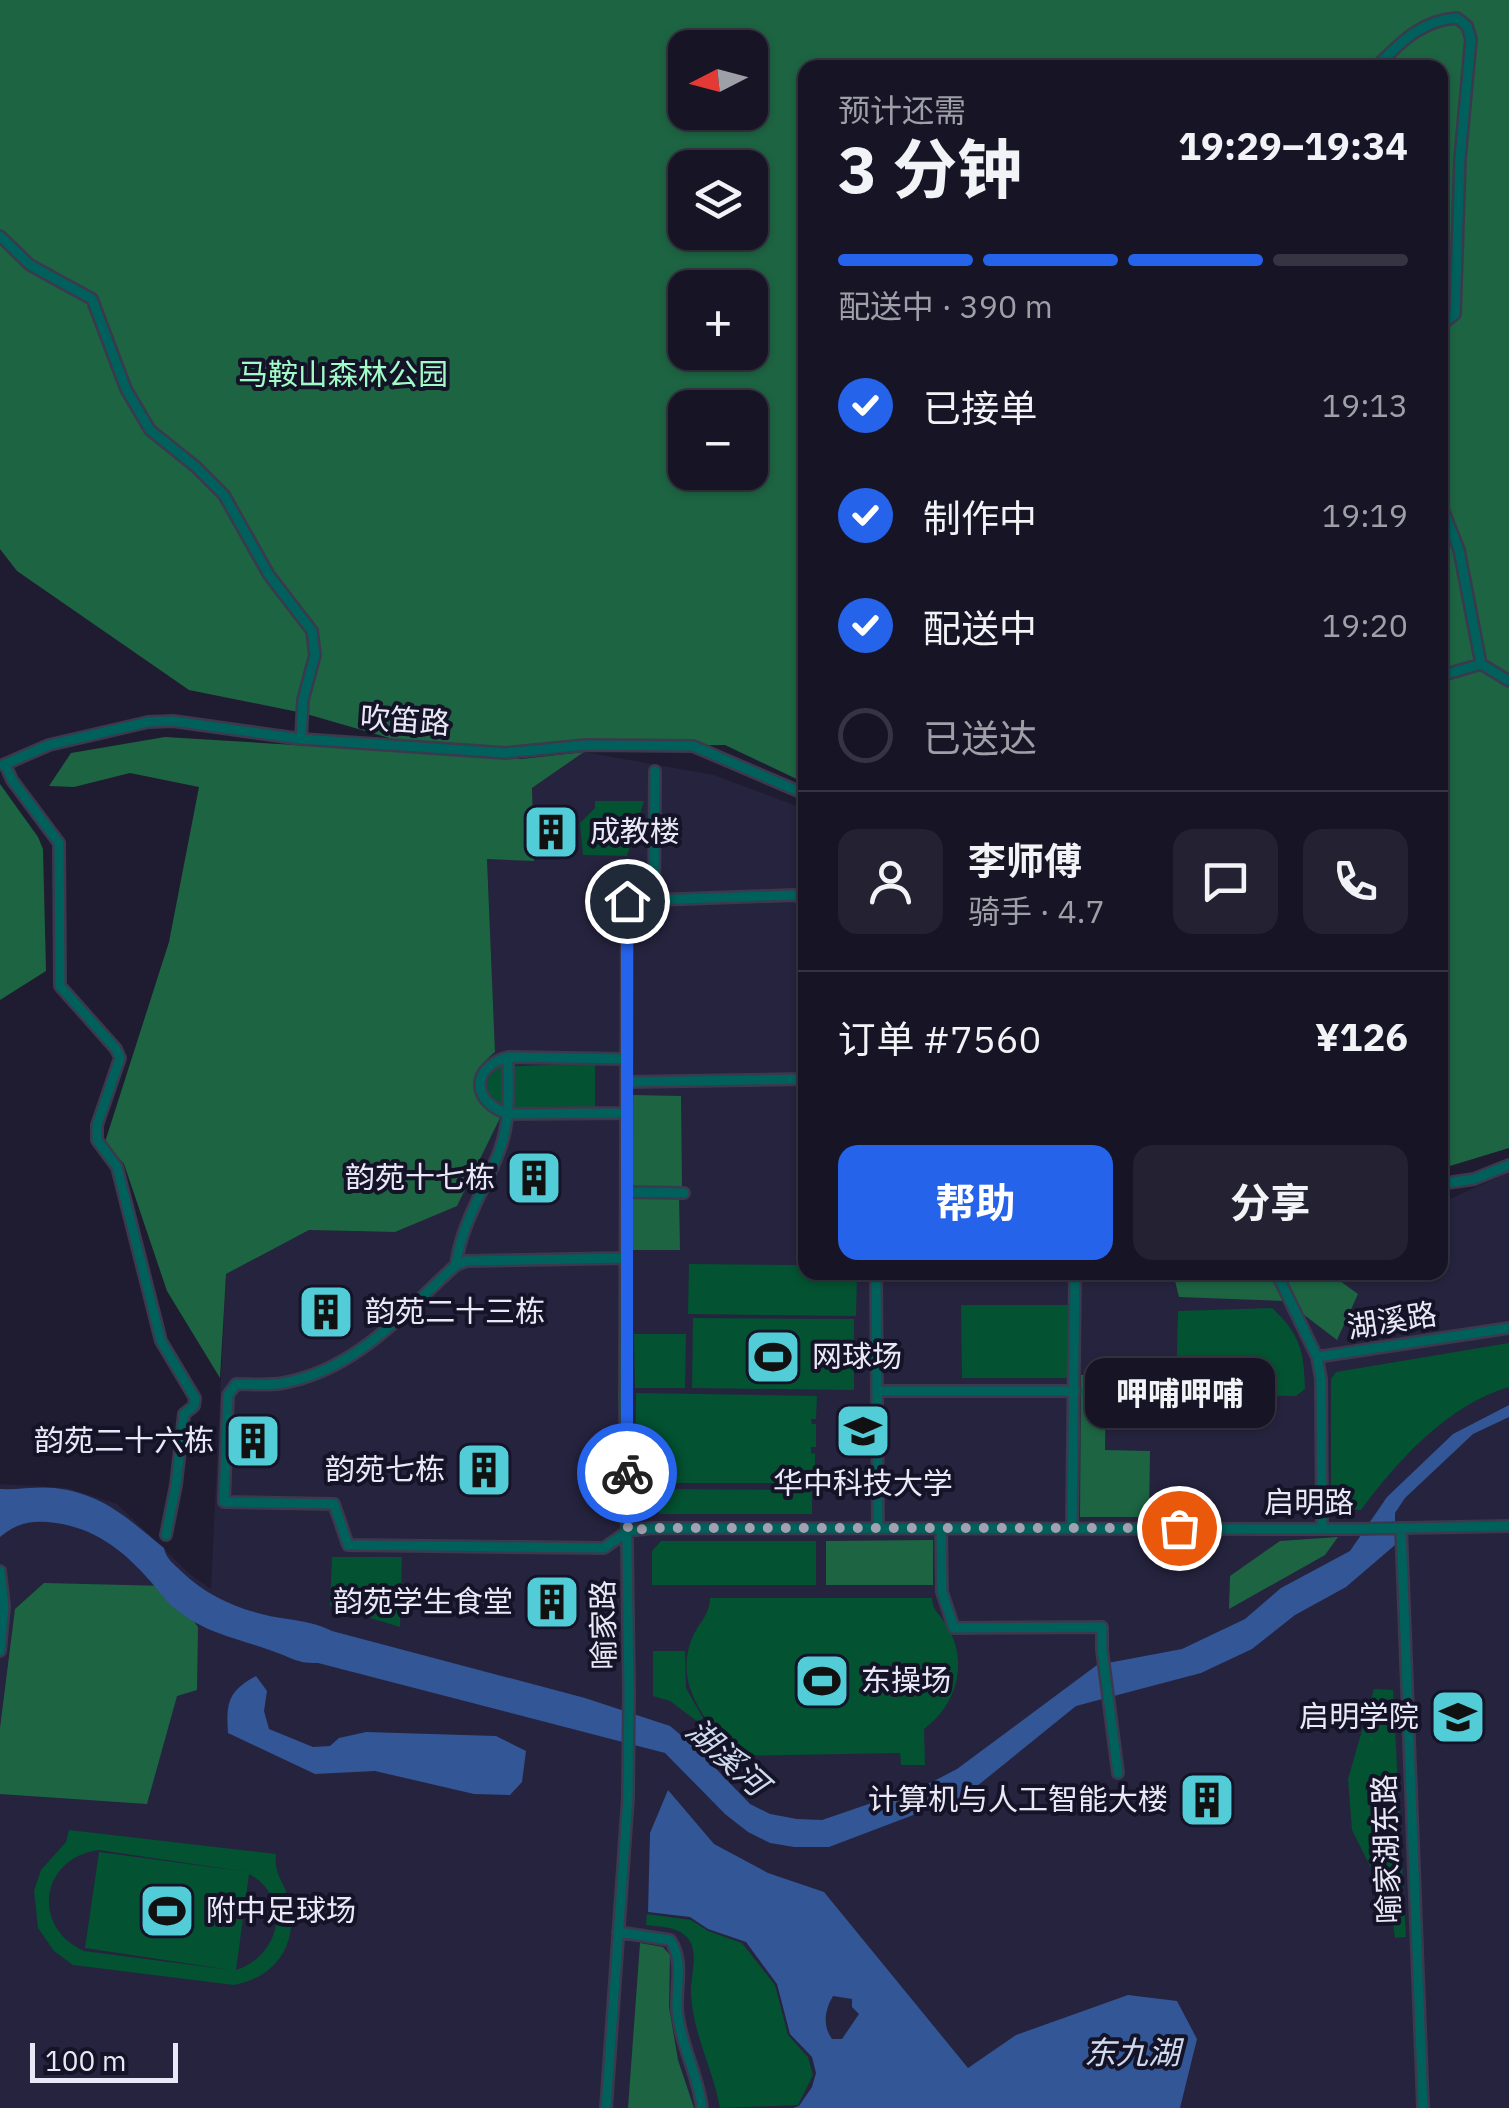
<!DOCTYPE html>
<html lang="zh">
<head>
<meta charset="utf-8">
<style>
  body { margin:0; font-family:"IBM Plex Sans","Noto Sans SC",sans-serif; background:#242232; color:#f1f3f6; height:100vh; display:flex; flex-direction:column; font-size:38px; white-space:nowrap }
  * { box-sizing:border-box; margin:0 }
  p { font-size:32px; color:#9e9fa7 }
  .icon { flex:none; width:55px; height:55px; fill:none; stroke:currentColor; stroke-width:2; stroke-linecap:round; stroke-linejoin:round }
  .map { position:relative; flex:1; overflow:hidden }
  .details { position:absolute; left:798px; top:60px; width:650px; height:1220px; display:flex; flex-direction:column; background:#171525; border-radius:20px; box-shadow:0 2px 8px #0004,0 0 0 2px #363442 }
  .details>* { flex:none }
  .needle { width:65px; rotate:264deg }
  .fabs { position:absolute; left:668px; top:30px; display:grid; gap:20px }
  .fabs a { display:grid; place-items:center; width:100px; height:100px; border-radius:20px; background:#171525; box-shadow:0 2px 8px #0004,0 0 0 2px #363442; font-size:50px }
  .scale { position:absolute; left:30px; bottom:25px; width:148px; box-sizing:border-box; padding-left:10px; border:5px solid #e9e8f6; border-top:0; font-size:28px; line-height:35px; white-space:nowrap; color:#e9e8f6; -webkit-text-stroke:8px #151327; paint-order:stroke }
  .pin { position:absolute; display:grid; place-items:center; width:85px; height:85px; color:#fff; margin:-42px; border:5px solid #fff; border-radius:50%; box-shadow:0 2px 10px #0007 }
  .courier { position:absolute; display:grid; place-items:center; width:100px; height:100px; margin:-50px; border:8px solid #2563eb; border-radius:50%; background:#fff; color:#222; box-shadow:0 2px 12px #0007 }
  .bubble { position:absolute; height:70px; border-radius:20px; background:#171525; box-shadow:0 2px 8px #0004,0 0 0 2px #363442; font-size:32px; font-weight:700; line-height:70px; text-align:center }
  .summary em { font-style:normal; font-weight:700 }
  .summary div { display:flex; flex-direction:column-reverse }
  .summary { display:flex; align-items:center; justify-content:space-between; height:170px; padding:0 40px }
  h1 { font-size:65px; font-weight:700; line-height:75px }
  .bar { display:grid; grid-template-columns:repeat(4,1fr); gap:15px 10px; align-content:center; height:120px; padding:0 40px }
  .bar i { height:12px; border-radius:8px; background:#363442 }
  .bar .on { background:#2563eb }
  .bar p { grid-column:span 4 }
  .line { display:flex; align-items:center; gap:25px; padding:0 40px; border-top:2px solid #363442 }
  .line div { flex:1 }
  .round { display:grid; place-items:center; flex:none; width:105px; height:105px; border-radius:20px; background:#242232 }
  ol { padding:0 40px; list-style:none }
  li { display:flex; align-items:center; gap:30px; height:110px }
  li p { margin-inline-start:auto }
  li .icon { padding:10px; border-radius:50%; background:#2563eb; color:#fff; stroke-width:4 }
  li:last-child { color:#9e9fa7 }
  li i { width:55px; height:55px; border:5px solid #363442; border-radius:50% }
  .cta { display:flex; gap:20px; margin-top:auto; padding:20px 40px }
  .cta a { flex:1; height:115px; border-radius:20px; background:#2563eb; color:#fff; font-size:40px; font-weight:700; line-height:115px; text-align:center }
  .cta a+a { background:#242232; color:#f1f3f6 }
  .map>svg:first-child { display:block }
</style>
</head>
<body>
<div class="map">
<svg width="1509" height="2108" viewBox="0 0 1509 2108">
  <rect width="100%" height="100%" fill="#1f1c31"/>
  <path fill="#26233e" d="M584 752 714 775 805 809V1272H1440V1198L1450 1199 1509 1172V2108H0V1484L68 1488 117 1504 191 1575 211 1589 226 1274 309 1230 395 1232 480 1105 474 1085 481 1063 495 1051 487 858 534 861 532 788Z"/>
  <path fill="#035231" fill-rule="evenodd" d="M595 801H644L627 856 583 855 580 823 595 808Z
    M595 1063V1108C572 1108 508 1116 492 1101 486 1095 485 1086 484 1078L492 1067Z
    M689 1264 798 1265H805V1272L857 1273 856 1316 688 1314Z
    M961 1305H1070L1069 1378H962Z
    M1272 1308C1300 1334 1304 1351 1305 1389L1296 1396 1183 1395 1176 1391 1178 1311Z
    M693 1318 854 1319V1390L692 1388Z
    M634 1334H686L685 1388H635Z
    M1509 1343V1387C1449 1404 1397 1461 1361 1510L1331 1509V1379L1336 1372Z
    M636 1393 817 1396 816 1419H811L812 1424H816V1447H811V1453L815 1454V1476H811V1483H635Z
    M651 1489 812 1490V1514H660L651 1503Z
    M661 1541H816V1585H652V1551Z
    M332 1557H402L400 1627 330 1606Z
    M710 1598H932C932 1611 941 1615 947 1626 969 1662 957 1705 924 1729L925 1765H901L900 1753 733 1756C708 1721 674 1687 691 1641 697 1624 710 1616 710 1598Z
    M653 1651H685L686 1688 703 1718 698 1722 670 1701 653 1696Z
    M1374 1689 1393 1690 1406 1937 1395 1938 1391 1908 1352 1830 1348 1779Z
    M69 1830 276 1854C274 1876 283 1878 288 1898 300 1941 278 1977 234 1985L73 1965 54 1951 38 1928 34 1891 41 1870 66 1842ZM99 1850 248 1872 99 1852 85 1948 231 1970 84 1951C30 1927 41 1857 99 1850ZM249 1874C293 1897 281 1956 236 1970Z
    M647 1914 691 1920 708 1931 742 1943 775 1985 788 2035 808 2057 813 2075 798 2105 720 2108C713 2069 693 2034 691 1994 690 1978 699 1954 689 1940 680 1926 660 1927 646 1925Z"/>
  <path fill="#1d6442" fill-rule="evenodd" d="M0 0H1509V1148L1440 1169V636L1448 630 1449 614 1440 581V68H805V783L725 745 424 748 303 713 189 690 17 571 0 549ZM685 48H750V112H685ZM685 168H750V232H685ZM685 288H750V352H685ZM685 408H750V472H685Z
    M165 737 521 759 584 752 532 788 534 861 487 859 495 1052C465 1076 471 1098 500 1118L457 1206 395 1232 309 1230 226 1274 220 1378 167 1291 124 1164 105 1142 169 942 199 787 130 773 74 787 49 786 71 753Z
    M0 784 38 837 43 849 46 971 0 1000Z
    M632 1095 681 1096 682 1188 633 1187Z
    M631 1195 679 1196 680 1250H631Z
    M1173 1273H1329L1358 1294 1337 1340 1286 1301 1179 1297Z
    M1081 1375H1106L1105 1450 1150 1451 1149 1517H1080Z
    M1338 1537 1325 1555 1229 1609 1230 1576 1280 1541Z
    M933 1540V1585H826V1541Z
    M44 1583 168 1586 198 1627 197 1690 177 1696 147 1804 0 1794V1728L15 1609Z
    M640 1943 663 1947 670 1955 669 2007 678 2060 694 2108H628Z"/>
  <path fill="#325696" fill-rule="evenodd" d="M1509 1405V1417L1473 1434 1405 1498 1395 1513V1545L1346 1587 1295 1615 1252 1649 1201 1673 1076 1706 966 1795 829 1847H794L770 1843 748 1832 725 1814 665 1753 318 1663C299 1664 292 1658 275 1652 241 1639 206 1634 177 1610 167 1603 159 1591 151 1582 125 1552 97 1529 56 1523 33 1520 18 1522 0 1537V1489C18 1490 37 1486 55 1488 104 1494 128 1519 164 1548 166 1559 174 1564 182 1572 210 1599 249 1614 288 1619 305 1622 316 1623 332 1631L585 1698 670 1726 694 1746 750 1804 770 1814 797 1819 822 1820 930 1783 957 1769 1097 1665 1182 1649 1245 1619 1281 1588 1350 1551 1387 1497 1453 1434Z
    M256 1676 267 1691 264 1711 269 1729 313 1747 330 1746 339 1738 366 1732 496 1736 526 1751 522 1782 510 1795 474 1794 375 1771 315 1774 228 1733C226 1703 228 1691 256 1676Z
    M668 1790 714 1844 768 1873 824 1892 968 2068 1016 2035 1128 1995 1177 2001 1197 2039 1180 2108H793L799 2106 812 2087 816 2073 812 2057 790 2034 777 1984 746 1942 708 1929 690 1917 648 1912 650 1833ZM833 1996 852 1999V2007L859 2014 842 2039H832C822 2025 825 2010 833 1996Z"/>
  <g fill="none" stroke-linecap="round" stroke-linejoin="round">
    <g stroke="#3b394d" stroke-width="14">
      <path id="street" d="M1375 68C1399 44 1421 20 1457 18L1467 26 1471 39 1460 158 1455 314 1440 326
        M0 236 30 265 92 299 126 389 150 430 196 467 224 495 269 575 312 631 315 655 303 700 301 739
        M1440 502 1459 550 1481 664
        M1440 676 1481 664 1509 681
        M5 764 12 780 59 843 60 986 116 1049 120 1058 97 1125V1140L117 1167 161 1341 195 1398 194 1406 184 1414 176 1485 166 1535
        M3 765 49 745 148 722 173 721 301 739 506 753 586 745 693 746 805 794
        M654 899 655 771
        M626 1082 805 1079
        M626 1113 509 1114C472 1103 469 1068 508 1057L626 1059
        M1440 1184 1474 1179 1509 1165
        M626 1192 684 1193
        M625 1258 466 1261 456 1265C404 1312 356 1370 283 1383 268 1386 251 1384 236 1384L228 1395 224 1502 334 1504 348 1545 604 1548 628 1531 652 1528 1355 1529 1509 1526
        M456 1265C461 1223 486 1188 500 1149 511 1118 508 1089 508 1057
        M876 1272 878 1527
        M1276 1272 1317 1357 1321 1379 1322 1529
        M1317 1357 1509 1328
        M878 1391H1075
        M941 1528 942 1592 954 1628 1102 1627V1650L1118 1773
        M1072 1528 1075 1272
        M1401 1528 1423 2108
        M0 1571 4 1606 0 1651
        M618 1932 670 1940C684 1960 676 1985 677 2009 680 2044 698 2074 702 2108
        M606 2108 628 1797 629 1693 625 1399 627 901 794 895 805 899"/>
    </g>
    <use href="#street" stroke="#00615c" stroke-width="9"/>
  </g>
  <g fill="none" stroke-linecap="round" stroke-linejoin="round">
    <path stroke="#a2a1b1" stroke-width="10" stroke-dasharray="0 18" d="M627 1473 628 1531 652 1528H1179"/>
    <path stroke="#2563eb" stroke-width="12" d="M627 1473V901"/>
  </g>
  <defs>
    <g id="building-square" transform="scale(2.875)"><rect x="-9" y="-9" width="18" height="18" rx="4" fill="#52ccd6" stroke="#151327"/><path d="M-4-6H4V6H1V3H-1V6H-4ZM-2.5-4.3h1.7v1.8h-1.7ZM.8-4.3h1.7v1.8H.8ZM-2.5-1h1.7V.8h-1.7ZM.8-1h1.7V.8H.8Z" fill="#111"/></g>
    <g id="stadium-square" transform="scale(2.875)"><rect x="-9" y="-9" width="18" height="18" rx="4" fill="#52ccd6" stroke="#151327"/><path d="M0-5a6.5 5 0 1 0 0 10a6.5 5 0 1 0 0-10ZM-3.5-1.8h7v3.6h-7Z" fill="#111"/></g>
    <g id="university-square" transform="scale(2.875)"><rect x="-9" y="-9" width="18" height="18" rx="4" fill="#52ccd6" stroke="#151327"/><path d="M0-5L7-2L0 1L-7-2ZM-4 1L0 2.5L4 1V4Q0 6-4 4Z" fill="#111"/></g>
  </defs>
  <g fill-rule="evenodd">
    <use href="#building-square" x="551" y="832"/>
    <use href="#building-square" x="534" y="1178"/>
    <use href="#building-square" x="326" y="1312"/>
    <use href="#stadium-square" x="773" y="1357"/>
    <use href="#university-square" x="863" y="1431"/>
    <use href="#building-square" x="253" y="1441"/>
    <use href="#building-square" x="484" y="1470"/>
    <use href="#building-square" x="552" y="1602"/>
    <use href="#stadium-square" x="822" y="1681"/>
    <use href="#university-square" x="1458" y="1717"/>
    <use href="#building-square" x="1207" y="1800"/>
    <use href="#stadium-square" x="167" y="1911"/>
  </g>
  <g text-anchor="middle" stroke-width="8" stroke-linejoin="round" paint-order="stroke">
    <g font-size="30" fill="#a0fbc7" stroke="#151327">
      <text x="343" y="385">马鞍山森林公园</text>
    </g>
    <g font-size="30" fill="#e9e8f6" stroke="#151327">
      <text transform="translate(405 721) rotate(4)" y="10">吹笛路</text>
      <text transform="translate(1392 1321) rotate(-9)" y="10">湖溪路</text>
      <text x="1309" y="1513">启明路</text>
      <text transform="translate(604 1625) rotate(-91)" y="10">喻家路</text>
      <text transform="translate(1387 1849) rotate(-92)" y="10">喻家湖东路</text>
    </g>
    <g font-size="30" fill="#e9e8f6" stroke="#151327" text-anchor="end">
      <text x="590" y="842" text-anchor="start">成教楼</text>
      <text x="495" y="1188">韵苑十七栋</text>
      <text x="365" y="1322" text-anchor="start">韵苑二十三栋</text>
      <text x="812" y="1367" text-anchor="start">网球场</text>
      <text x="214" y="1451">韵苑二十六栋</text>
      <text x="445" y="1480">韵苑七栋</text>
      <text x="863" y="1494" text-anchor="middle">华中科技大学</text>
      <text x="513" y="1612">韵苑学生食堂</text>
      <text x="861" y="1691" text-anchor="start">东操场</text>
      <text x="1419" y="1727">启明学院</text>
      <text x="1168" y="1810">计算机与人工智能大楼</text>
      <text x="206" y="1921" text-anchor="start">附中足球场</text>
    </g>
    <g font-size="32" font-style="italic" fill="#cfdaed" stroke="#151327">
      <text transform="translate(727 1757) rotate(42)" y="11">湖溪河</text>
      <text x="1132" y="2064">东九湖</text>
    </g>
  </g>
</svg>
<div class="fabs">
<a><svg class="needle" viewBox="-14 -14 28 28"><path d="M0-13l5 13h-10z" fill="#e53935"/><path d="M0 13l5-13h-10z" fill="#9e9fa7"/></svg></a>
<a><svg class="icon" aria-label="layers" viewBox="0 0 24 24"><path d="M12 4l9 5-9 5-9-5zM3 14l9 5 9-5"/></svg></a>
<a>+</a>
<a>−</a>
</div>
<div class="scale">100 m</div>
<div class="pin" style="left:1179px;top:1528px;background:#ea580c"><svg class="icon" aria-label="bag" viewBox="0 0 24 24"><path d="M5 8h14l-1 12H6zM9 8a3 3 0 0 1 6 0"/></svg></div>
<div class="pin" style="left:627px;top:901px;background:#1f2937"><svg class="icon" aria-label="home" viewBox="0 0 24 24"><path d="M3 11l9-7 9 7M6 9v11h12V9"/></svg></div>
<div class="courier" style="left:627px;top:1473px"><svg class="icon" aria-label="bike" viewBox="0 0 24 24"><circle cx="6" cy="16" r="4"/><circle cx="18" cy="16" r="4"/><path d="M6 16l4-8h5l3 8M10 8l3 8H6M13 5h3"/></svg></div>
<div class="bubble" style="left:1085px;top:1358px;width:190px">呷哺呷哺</div>
<section class="details">
<div class="summary"><div><h1>3 分钟</h1><p>预计还需</p></div><em>19:29–19:34</em></div>
<div class="bar"><i class="on"></i><i class="on"></i><i class="on"></i><i></i><p>配送中 · 390 m</p></div>
<ol>
<li><svg class="icon" aria-label="check" viewBox="0 0 24 24"><path d="M5 12l5 5 9-10"/></svg>已接单<p>19:13</p></li>
<li><svg class="icon" aria-label="check" viewBox="0 0 24 24"><path d="M5 12l5 5 9-10"/></svg>制作中<p>19:19</p></li>
<li><svg class="icon" aria-label="check" viewBox="0 0 24 24"><path d="M5 12l5 5 9-10"/></svg>配送中<p>19:20</p></li>
<li><i></i>已送达</li>
</ol>
<div class="line" style="height:180px"><a class="round"><svg class="icon" aria-label="person" viewBox="0 0 24 24"><circle cx="12" cy="8" r="4"/><path d="M4 21q1-7 8-7t8 7"/></svg></a><div><b>李师傅</b><p>骑手 · 4.7</p></div><a class="round"><svg class="icon" aria-label="chat" viewBox="0 0 24 24"><path d="M4 5h16v11H9l-5 4z"/></svg></a><a class="round"><svg class="icon" aria-label="phone" viewBox="0 0 24 24"><path d="M5 4h4l2 5-3 2q2 4 5 5l2-3 5 2v4C11 20 4 13 5 4z"/></svg></a></div>
<div class="line" style="height:130px"><div>订单 #7560</div><b>¥126</b></div>
<div class="cta"><a>帮助</a><a>分享</a></div>
</section>
</div>
</body>
</html>
